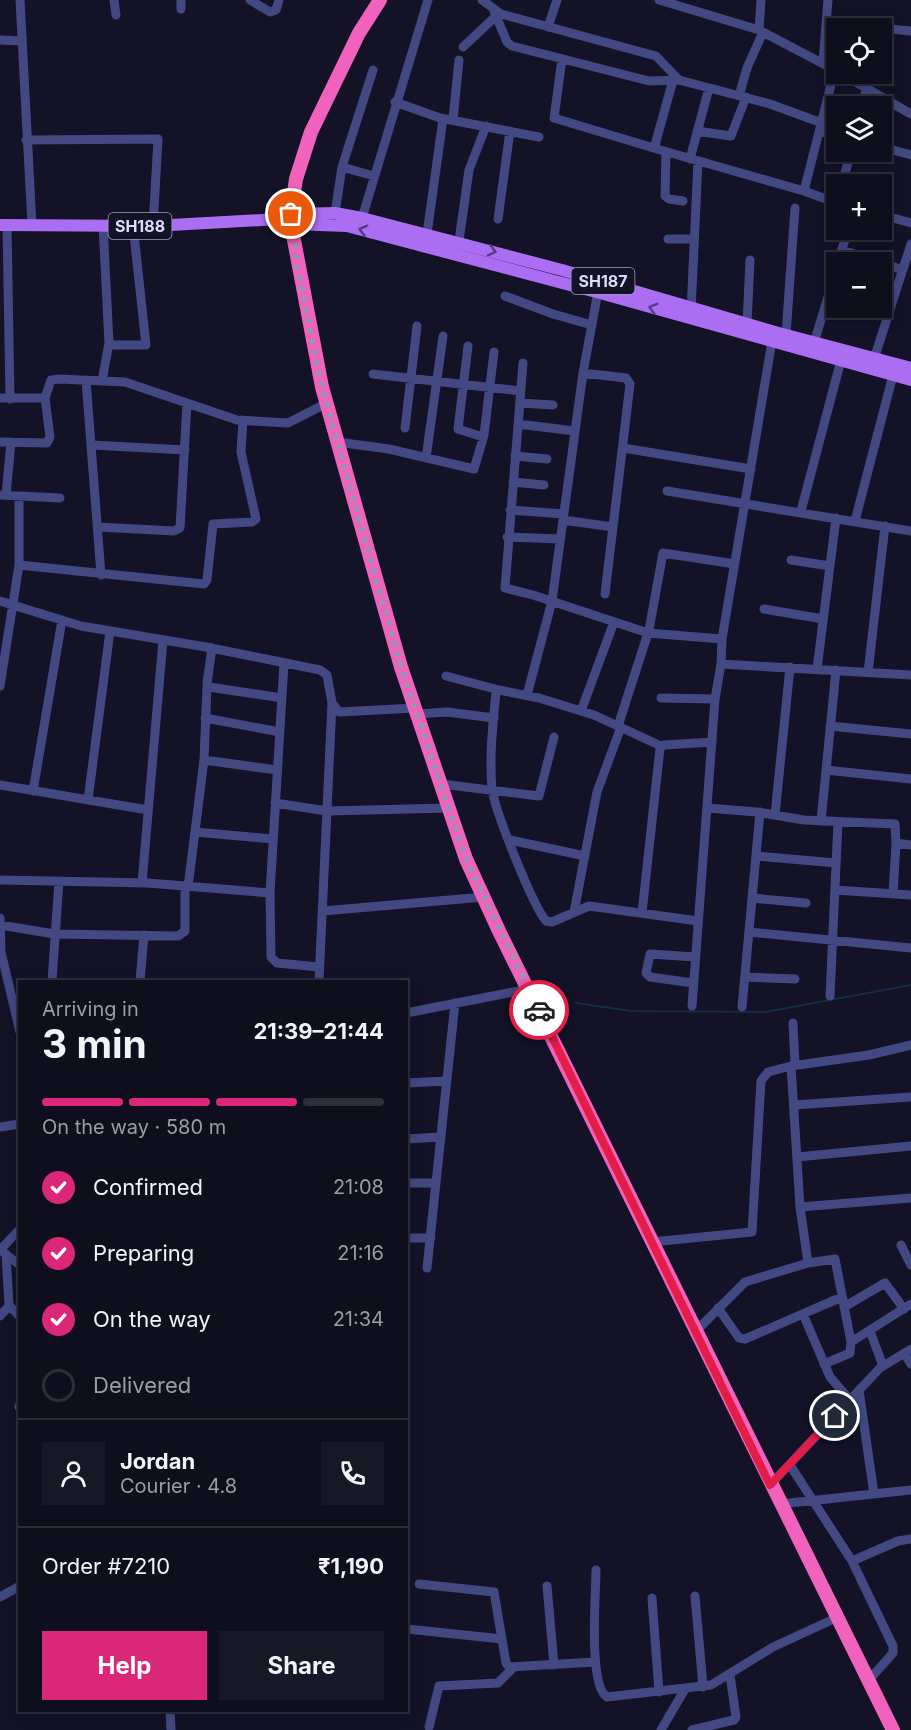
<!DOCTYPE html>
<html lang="en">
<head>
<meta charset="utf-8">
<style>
  body { margin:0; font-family:Inter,sans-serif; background:#171726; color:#f1f3f6; height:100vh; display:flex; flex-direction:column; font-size:22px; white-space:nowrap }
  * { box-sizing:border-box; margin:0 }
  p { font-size:20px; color:#9b9ca4 }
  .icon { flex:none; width:33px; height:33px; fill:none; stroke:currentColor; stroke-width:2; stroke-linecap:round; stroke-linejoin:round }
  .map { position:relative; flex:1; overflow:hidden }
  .side { position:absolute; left:18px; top:980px; width:390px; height:732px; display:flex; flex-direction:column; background:#0e0e1d; border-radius:0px; box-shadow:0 3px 15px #0003,0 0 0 2px #2e2e3b }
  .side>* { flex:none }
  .tools { position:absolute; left:826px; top:18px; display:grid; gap:12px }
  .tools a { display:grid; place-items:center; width:66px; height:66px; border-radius:0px; background:#0e0e1d; box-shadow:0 3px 15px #0003,0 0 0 2px #2e2e3b; font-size:30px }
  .pin { position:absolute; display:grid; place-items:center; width:51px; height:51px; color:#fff; margin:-26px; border:3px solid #fff; border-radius:50%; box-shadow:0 2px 6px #0007 }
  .courier { position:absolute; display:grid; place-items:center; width:60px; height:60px; margin:-30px; border:4px solid #e11d48; border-radius:50%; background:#fff; color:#222; box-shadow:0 2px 8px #0007 }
  .headline em { font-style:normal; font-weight:700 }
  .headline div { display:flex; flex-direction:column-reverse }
  .headline { display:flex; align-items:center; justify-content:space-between; height:102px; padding:0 24px }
  h1 { font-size:39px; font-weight:700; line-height:45px }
  .bar { display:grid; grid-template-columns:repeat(4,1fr); gap:9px 6px; align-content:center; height:72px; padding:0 24px }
  .bar i { height:8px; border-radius:4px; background:#2e2e3b }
  .bar .current { background:#db2777 }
  .bar p { grid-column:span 4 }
  .line { display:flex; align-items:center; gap:15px; padding:0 24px; border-top:2px solid #2e2e3b }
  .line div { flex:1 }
  .round { display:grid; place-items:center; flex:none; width:63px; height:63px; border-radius:0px; background:#171726 }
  ol { padding:0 24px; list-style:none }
  li { display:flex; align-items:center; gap:18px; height:66px }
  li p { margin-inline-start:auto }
  li .icon { padding:6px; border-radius:50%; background:#db2777; color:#fff; stroke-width:4 }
  li:last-child { color:#9b9ca4 }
  li i { width:33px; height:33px; border:3px solid #2e2e3b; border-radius:50% }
  .action { display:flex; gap:12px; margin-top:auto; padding:12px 24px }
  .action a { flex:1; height:69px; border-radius:0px; background:#db2777; color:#fff; font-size:24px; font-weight:700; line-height:69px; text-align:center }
  .action a+a { background:#171726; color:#f1f3f6 }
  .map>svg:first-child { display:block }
</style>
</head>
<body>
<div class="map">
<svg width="911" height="1730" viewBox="0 0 911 1730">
  <rect width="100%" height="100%" fill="#131227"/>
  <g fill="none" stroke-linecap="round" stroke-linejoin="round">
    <path stroke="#122d46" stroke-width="2" d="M576 1003 631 1011 765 1012 911 985"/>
    <path stroke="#424982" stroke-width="9" d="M20 0 32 225
      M114 0 116 15
      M181 0V9
      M250 0 270 12 276 10 279 0
      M482 0 501 14 656 56 679 80
      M659 0 759 30 837 71
      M494 11 507 42 512 46 649 81 679 80 770 104 822 123
      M826 23 911 31
      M548 27 557 0
      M759 30 761 0
      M0 40 21 41
      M463 47 496 16
      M562 59 554 118 657 149
      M823 62 828 0
      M842 74 911 114
      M673 80 655 145 657 149 804 191 835 69
      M739 96 747 68 763 32
      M395 102 440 118 539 137
      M861 106 867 88
      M453 120 459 60
      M697 131 731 136 746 97
      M820 131 837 135
      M26 140 158 139 153 226
      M882 147 911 155
      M666 152 665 196 669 199 683 201
      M690 159 709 88
      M342 167 374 176
      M842 184 851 152
      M804 191 837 203
      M335 213 342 167 373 70
      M882 215 911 223
      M362 218 428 0
      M498 219 510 131
      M7 225 10 399
      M668 239H694
      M426 241 443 119
      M458 248 469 170 486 126
      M842 250 880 262
      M838 262 848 230
      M882 263 903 270
      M505 296 553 314 592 325
      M691 312 698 161
      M747 324 750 260
      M786 335 795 208
      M772 341 722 639 721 664 911 675
      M814 343 837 267
      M109 345H146L133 225
      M468 346 458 429 483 437
      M874 359 911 244
      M523 363 505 588 533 595 648 633 722 639
      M583 373 626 378 630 384 605 594
      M373 374 521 391
      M86 380 101 575
      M102 381 109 343 103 225
      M0 398H45L51 380 59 379 125 382 237 420 288 423 327 403
      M520 403 553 405
      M518 424 575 431
      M405 428 417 326
      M0 442 47 443 50 437 45 398
      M337 442 389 449 474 469 484 435 494 352
      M92 445 185 450
      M623 448 751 469
      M515 456 547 459
      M426 458 443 336
      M513 482 544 485
      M667 491 911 531
      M0 495 60 498
      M6 495 11 442
      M510 510 564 514
      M801 511 841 360
      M563 520 613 527
      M855 521 893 375
      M98 527 174 531 180 528 187 403
      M507 537 560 539
      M791 560 830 566
      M19 565 204 584 207 580 213 524 252 522 256 519 241 452 243 420
      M0 601 81 626 206 647 320 670 327 675 332 703 339 712 415 708
      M764 609 823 619
      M212 648 207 683 209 687 282 698
      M284 663 270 893 271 957 277 963 319 967
      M817 669 836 518
      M868 672 885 526
      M446 676 499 690
      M0 686 19 565V496
      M207 686 204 760 277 770
      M527 695 552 601 583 373 599 286
      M661 698 715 699
      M581 711 614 622
      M417 714 447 712 494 718
      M205 718 280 732
      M618 726 649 630 663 553 735 564
      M830 726 911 734
      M661 746 594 715 539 698 499 690 496 692C493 723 489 757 492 789 495 811 532 904 546 921L552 922 589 906 698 921
      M826 770 911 779
      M441 784 539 796 554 737
      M0 785 148 810
      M33 791 62 620
      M88 800 110 631
      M275 803 327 811 449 808
      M707 808 757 812 804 820 895 824 896 843 911 845
      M775 815 790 667
      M821 821 836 670
      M195 832 273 839
      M510 840 585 856
      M756 856 836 863
      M0 880 148 883 270 893
      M142 883 163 640
      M188 887 204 760
      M835 890 911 895
      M893 894 896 843
      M752 898 806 903
      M323 911 484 897
      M574 912 597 792 621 727
      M642 913 660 748 664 745 712 742
      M0 918 1 952 20 1032
      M0 925 54 934 178 936 185 931V887
      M749 932 911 948
      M745 977 795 979
      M52 981 59 881
      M140 981 144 935
      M319 981 332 703
      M693 983 650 977 646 973 650 954 695 957
      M830 996 838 822
      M692 1006 715 699 721 664
      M742 1007 760 812
      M406 1013 529 989
      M793 1023 795 1065
      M911 1045 869 1055 791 1066 800 1207 808 1263 835 1259 851 1342 911 1304
      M406 1083 447 1081
      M794 1105 911 1097
      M0 1127 20 1124
      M406 1139 441 1137
      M797 1157 911 1146
      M406 1183H436
      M800 1207 911 1198
      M406 1238H431
      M652 1242 752 1232 761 1081 768 1072 791 1066
      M901 1245 911 1265
      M0 1250 20 1229
      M4 1253 20 1265
      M6 1254 9 1305 20 1317
      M427 1268 455 1003
      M844 1307 885 1283 904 1309
      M718 1308 739 1338 745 1339 842 1297
      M803 1314 830 1377 850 1400
      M0 1316 8 1307
      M696 1331 745 1282 808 1263
      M870 1331 883 1366
      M904 1353 911 1364
      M824 1364 850 1353 851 1342
      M859 1390 874 1494
      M19 1407 20 1404
      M790 1465 852 1561 893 1646V1653L868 1681
      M770 1485 880 1368 911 1349
      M780 1504 911 1490
      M852 1561 898 1541 911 1539
      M596 1570C596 1592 588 1686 607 1697L711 1685 773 1647 836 1618
      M419 1584 494 1592 506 1663 509 1667 595 1662
      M547 1586 554 1665
      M695 1596 703 1687
      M0 1597 20 1586
      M652 1598 659 1692
      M407 1629 502 1639
      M170 1710 171 1730
      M429 1727 439 1686 498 1683 513 1668
      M661 1730 685 1689
      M692 1730 734 1720 736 1717 730 1675"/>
    <path stroke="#ab6df2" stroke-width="12" d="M284 221 291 224 347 226 600 293 911 380
      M0 225 153 226 280 219 291 214 335 213 362 218 562 270 775 332 911 368"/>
    <path stroke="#f162bc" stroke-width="14" d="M380 0 359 33 311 132 296 179 290 219 322 387 401 667 466 859 499 931 893 1730"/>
  </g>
  <defs><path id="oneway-chevron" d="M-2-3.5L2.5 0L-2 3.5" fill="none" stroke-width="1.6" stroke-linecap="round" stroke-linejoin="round" transform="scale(1.5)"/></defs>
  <g stroke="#573b82">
    <use href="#oneway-chevron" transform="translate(363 230) rotate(-165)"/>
    <use href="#oneway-chevron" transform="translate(492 251) rotate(15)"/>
    <use href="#oneway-chevron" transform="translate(653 308) rotate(-164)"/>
  </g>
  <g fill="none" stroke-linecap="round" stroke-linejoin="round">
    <path stroke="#9596b1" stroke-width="6" stroke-dasharray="0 10.8" d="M291 214 297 266 322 387 401 667 466 859 539 1010"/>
    <path stroke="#e11d48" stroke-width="8" d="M539 1010 770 1485 835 1416"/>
  </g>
  <g text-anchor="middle" stroke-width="5" stroke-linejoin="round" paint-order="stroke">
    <g fill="#131227" stroke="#9fa0bc" stroke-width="1.5">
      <rect x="108.5" y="213" width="63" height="26" rx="4.5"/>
      <rect x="571.5" y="268" width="63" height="26" rx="4.5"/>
    </g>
    <g font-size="16" font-weight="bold" fill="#dbddfc">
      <text x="140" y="232">SH188</text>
      <text x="603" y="287">SH187</text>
    </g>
  </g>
</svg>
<div class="tools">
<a><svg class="icon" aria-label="locate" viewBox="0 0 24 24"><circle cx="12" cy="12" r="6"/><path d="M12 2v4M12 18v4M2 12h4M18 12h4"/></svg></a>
<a><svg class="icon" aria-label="layers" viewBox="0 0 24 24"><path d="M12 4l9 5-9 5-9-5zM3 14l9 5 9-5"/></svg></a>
<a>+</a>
<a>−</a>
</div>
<div class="pin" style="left:291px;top:214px;background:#ea580c"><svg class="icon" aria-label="bag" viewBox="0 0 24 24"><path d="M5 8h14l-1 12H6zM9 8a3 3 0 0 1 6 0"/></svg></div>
<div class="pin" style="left:835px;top:1416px;background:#1f2937"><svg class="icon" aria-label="home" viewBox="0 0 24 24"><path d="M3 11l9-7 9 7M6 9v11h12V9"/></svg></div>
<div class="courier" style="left:539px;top:1010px"><svg class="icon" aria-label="car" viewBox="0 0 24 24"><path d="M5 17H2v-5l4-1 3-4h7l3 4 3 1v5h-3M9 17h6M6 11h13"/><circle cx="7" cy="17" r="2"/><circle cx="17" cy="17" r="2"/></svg></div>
<section class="side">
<div class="headline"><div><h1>3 min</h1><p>Arriving in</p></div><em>21:39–21:44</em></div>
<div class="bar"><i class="current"></i><i class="current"></i><i class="current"></i><i></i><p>On the way · 580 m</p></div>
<ol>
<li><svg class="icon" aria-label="check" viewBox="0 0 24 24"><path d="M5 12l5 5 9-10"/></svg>Confirmed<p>21:08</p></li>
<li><svg class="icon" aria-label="check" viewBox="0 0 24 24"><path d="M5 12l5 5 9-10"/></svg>Preparing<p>21:16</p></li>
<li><svg class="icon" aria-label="check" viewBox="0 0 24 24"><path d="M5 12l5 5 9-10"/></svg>On the way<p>21:34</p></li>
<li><i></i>Delivered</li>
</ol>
<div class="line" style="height:108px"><a class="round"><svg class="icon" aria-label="person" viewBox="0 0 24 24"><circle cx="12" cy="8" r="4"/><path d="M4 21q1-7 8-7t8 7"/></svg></a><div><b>Jordan</b><p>Courier · 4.8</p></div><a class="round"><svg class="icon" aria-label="phone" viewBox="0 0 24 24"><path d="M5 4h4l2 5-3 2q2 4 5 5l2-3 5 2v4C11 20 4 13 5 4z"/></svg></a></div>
<div class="line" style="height:78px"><div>Order #7210</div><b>₹1,190</b></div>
<div class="action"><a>Help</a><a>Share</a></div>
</section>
</div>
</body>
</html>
